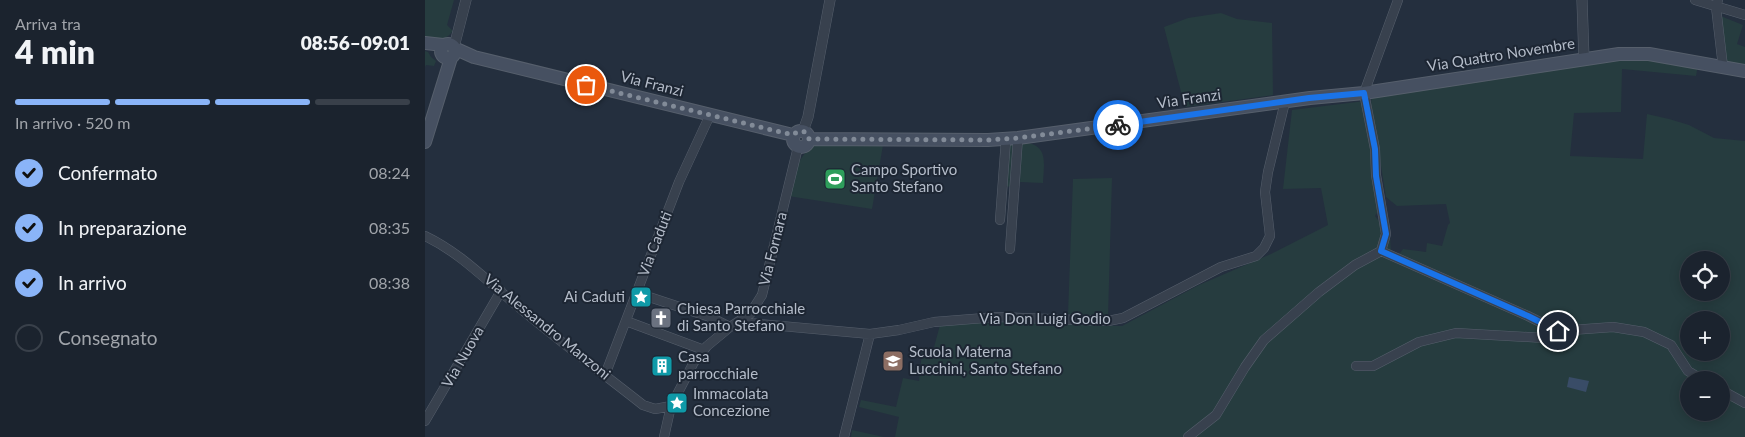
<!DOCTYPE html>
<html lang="it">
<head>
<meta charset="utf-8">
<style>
  body { margin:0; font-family:Lato,sans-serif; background:#282f3a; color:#f1f3f6; height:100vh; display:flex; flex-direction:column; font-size:19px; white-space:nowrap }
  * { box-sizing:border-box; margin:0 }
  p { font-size:16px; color:#a0a4aa }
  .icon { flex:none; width:28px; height:28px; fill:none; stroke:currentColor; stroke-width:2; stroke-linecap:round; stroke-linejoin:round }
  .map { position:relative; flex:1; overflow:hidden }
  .sheet { display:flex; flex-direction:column; background:#1b232e; width:425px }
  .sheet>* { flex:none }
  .buttons { position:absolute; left:1255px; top:251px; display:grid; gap:10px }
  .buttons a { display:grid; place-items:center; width:50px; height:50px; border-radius:50%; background:#1b232e; box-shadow:0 2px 12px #0003,0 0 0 1px #39404a; font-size:25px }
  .pin { position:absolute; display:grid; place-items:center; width:42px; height:42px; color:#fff; margin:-21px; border:2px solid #fff; border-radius:50%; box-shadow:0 1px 5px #0007 }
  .courier { position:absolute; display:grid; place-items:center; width:50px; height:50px; margin:-25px; border:4px solid #1a73e8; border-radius:50%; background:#fff; color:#222; box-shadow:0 1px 6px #0007 }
  .summary em { font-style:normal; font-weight:800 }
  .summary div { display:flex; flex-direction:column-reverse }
  .summary { display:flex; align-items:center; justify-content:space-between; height:85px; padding:0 15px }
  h1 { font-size:32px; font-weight:800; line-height:38px }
  .bar { display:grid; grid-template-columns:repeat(4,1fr); gap:8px 5px; align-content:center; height:60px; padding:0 15px }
  .bar i { height:6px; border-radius:4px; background:#39404a }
  .bar .current { background:#8ab4f8 }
  .bar p { grid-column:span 4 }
  ol { padding:0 15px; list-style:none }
  li { display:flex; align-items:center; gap:15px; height:55px }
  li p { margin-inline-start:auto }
  li .icon { padding:5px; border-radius:50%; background:#8ab4f8; color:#111; stroke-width:4 }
  li:last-child { color:#a0a4aa }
  li i { width:28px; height:28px; border:2px solid #39404a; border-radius:50% }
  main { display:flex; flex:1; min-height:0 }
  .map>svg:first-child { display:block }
</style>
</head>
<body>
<main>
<section class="sheet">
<div class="summary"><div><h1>4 min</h1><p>Arriva tra</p></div><em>08:56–09:01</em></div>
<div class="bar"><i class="current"></i><i class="current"></i><i class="current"></i><i></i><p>In arrivo · 520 m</p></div>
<ol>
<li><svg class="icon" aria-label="check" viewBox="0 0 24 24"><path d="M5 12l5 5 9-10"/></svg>Confermato<p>08:24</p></li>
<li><svg class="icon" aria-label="check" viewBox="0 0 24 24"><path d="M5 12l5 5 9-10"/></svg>In preparazione<p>08:35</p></li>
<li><svg class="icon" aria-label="check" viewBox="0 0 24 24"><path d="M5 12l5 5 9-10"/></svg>In arrivo<p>08:38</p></li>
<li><i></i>Consegnato</li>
</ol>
</section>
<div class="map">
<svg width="1320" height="437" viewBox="0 0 1320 437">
  <rect width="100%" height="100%" fill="#242f3e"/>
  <path fill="#263c3f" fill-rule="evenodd" d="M0 0H29L22 25 28 31C20 41 12 41 0 40Z
    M796 13 812 19 847 23 848 95 760 107 739 27 763 18Z
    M1293 15 1318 25 1312 44 1320 47V66L1301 62Z
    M0 51 3 52 6 57 11 61 9 66 1 65 0 67Z
    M1196 56 1273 65 1271 76 1197 69 1196 112 1149 113 1145 156 1218 159 1222 114 1244 119 1264 125 1289 138 1320 141V437H470L474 417 434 407 436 400 471 407 478 378 494 381 497 352 508 351 515 325C547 322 580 319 612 320 640 322 669 326 697 326L774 285 846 254 903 225 896 188 858 189 867 110 940 101 957 204 950 216 965 236 966 254 975 253 978 249 1001 252 1002 243 1017 246 1023 225 1025 223 1021 204 972 206 961 197 946 104 947 95ZM1264 260H1296V292H1264ZM1264 320H1296V352H1264ZM1264 380H1296V412H1264Z
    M582 141H591L588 187 579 186Z
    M596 142C624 144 619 161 618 183L595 182Z
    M394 143 458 145 447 209 363 196C369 175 372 153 394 143Z
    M687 178 683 317 643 314 648 179Z
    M427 430 459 437H426Z"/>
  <path fill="#394c67" d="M1144 377 1164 381 1161 392 1142 387Z"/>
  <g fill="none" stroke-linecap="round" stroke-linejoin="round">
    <g stroke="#565f6c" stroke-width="10">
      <path id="minor" d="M1270 0 1320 15
        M1293 0 1291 7 1298 67
        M575 220 581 139
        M0 236C34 252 60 279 89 303 130 338 175 371 218 405L230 409 246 406
        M585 249 593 138
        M956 251 1103 316 1133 331 1188 327 1219 332 1246 345 1263 371 1278 380
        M956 251 961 234 951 175 950 149 939 93 973 0
        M212 293 285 317 305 327
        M201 321 279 350
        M313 322 445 334 474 330 509 322 572 317 683 321 698 318 796 267 831 256 839 248 845 236 840 192 843 172 860 102
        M931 366H948L994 342 1031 333 1119 338 1133 331
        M180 375 254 182 285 115
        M1296 390 1320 403
        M0 421 76 291
        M239 437 246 406 269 362 282 346 305 327 325 314 337 295 373 147
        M419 437 445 334
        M763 437 791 415 820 367 839 340 894 292 930 265 956 251"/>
    </g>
    <g stroke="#565f6c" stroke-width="11">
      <path id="tertiary" d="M1157 0 1159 59
        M29 47 41 0
        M378 131 383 117 405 0"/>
    </g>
    <g stroke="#565f6c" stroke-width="14">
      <path id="secondary" d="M0 43 18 45
        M16 51a7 7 0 1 1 14 0a7 7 0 1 1-14 0Z
        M29 48 49 57 368 135
        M368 139a8 8 0 1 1 16 0a8 8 0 1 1-16 0Z
        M384 139 563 140 593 138 885 98 939 93 1194 54H1224L1320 71
        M0 142 26 58"/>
    </g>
    <use href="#minor" stroke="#38414e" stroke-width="9"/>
    <use href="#tertiary" stroke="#38414e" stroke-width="10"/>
    <use href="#secondary" stroke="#465061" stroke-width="12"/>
  </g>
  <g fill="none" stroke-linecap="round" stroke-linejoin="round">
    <path stroke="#828b98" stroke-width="5" stroke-dasharray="0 9" d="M161 85 368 135C374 129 383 130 384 139L563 140 593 138 693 125"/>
    <path stroke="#1a73e8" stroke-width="6" d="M693 125 884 98 939 93 950 149 951 176 961 234 956 251 1103 316 1133 331"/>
  </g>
  <defs>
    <g id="stadium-square" transform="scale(1.125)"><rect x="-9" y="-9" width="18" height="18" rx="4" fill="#2e9e5b" stroke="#1d2633"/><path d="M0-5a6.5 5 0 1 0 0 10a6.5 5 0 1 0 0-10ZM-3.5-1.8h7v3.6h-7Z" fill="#fff"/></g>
    <g id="sight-square" transform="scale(1.125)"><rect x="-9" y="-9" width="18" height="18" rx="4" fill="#0f9aa8" stroke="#1d2633"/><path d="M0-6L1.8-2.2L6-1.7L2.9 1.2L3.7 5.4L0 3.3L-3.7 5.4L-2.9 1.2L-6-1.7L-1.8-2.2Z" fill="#fff"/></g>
    <g id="church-square" transform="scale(1.125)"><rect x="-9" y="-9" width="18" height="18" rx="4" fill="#6b7280" stroke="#1d2633"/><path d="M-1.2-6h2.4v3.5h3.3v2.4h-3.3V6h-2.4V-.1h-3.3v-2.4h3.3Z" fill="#fff"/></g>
    <g id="school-square" transform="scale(1.125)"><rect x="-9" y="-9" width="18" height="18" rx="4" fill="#8d6e63" stroke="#1d2633"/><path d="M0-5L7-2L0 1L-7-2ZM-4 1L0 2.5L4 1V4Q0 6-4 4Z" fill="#fff"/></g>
    <g id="building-square" transform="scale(1.125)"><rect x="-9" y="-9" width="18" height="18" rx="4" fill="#0f9aa8" stroke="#1d2633"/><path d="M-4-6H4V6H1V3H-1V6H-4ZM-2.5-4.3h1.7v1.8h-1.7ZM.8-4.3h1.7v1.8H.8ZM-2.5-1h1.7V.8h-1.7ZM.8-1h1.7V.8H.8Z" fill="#fff"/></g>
  </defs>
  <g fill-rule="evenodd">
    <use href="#stadium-square" x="410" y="179"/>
    <use href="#sight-square" x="216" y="297"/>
    <use href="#church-square" x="236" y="318"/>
    <use href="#school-square" x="468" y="361"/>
    <use href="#building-square" x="237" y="366"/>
    <use href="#sight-square" x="252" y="403"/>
  </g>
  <g text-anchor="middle" stroke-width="4" stroke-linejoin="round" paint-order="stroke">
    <g font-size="15" fill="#b4bcc9" stroke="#1d2633">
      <text transform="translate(1076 55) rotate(-9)" y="5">Via Quattro Novembre</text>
      <text transform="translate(227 84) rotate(14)" y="5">Via Franzi</text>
      <text transform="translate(764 99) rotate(-8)" y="5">Via Franzi</text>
      <text transform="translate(230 244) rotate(-69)" y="5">Via Caduti</text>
      <text transform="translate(348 249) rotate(-76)" y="5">Via Fornara</text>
      <text x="620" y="324">Via Don Luigi Godio</text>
      <text transform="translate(122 327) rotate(39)" y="5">Via Alessandro Manzoni</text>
      <text transform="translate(38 357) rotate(-60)" y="5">Via Nuova</text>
    </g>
    <g font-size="15" fill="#b4bcc9" stroke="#1d2633" text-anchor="start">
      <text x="426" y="175">Campo Sportivo<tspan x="426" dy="17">Santo Stefano</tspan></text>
      <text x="200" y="302" text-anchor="end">Ai Caduti</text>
      <text x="252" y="314">Chiesa Parrocchiale<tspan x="252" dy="17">di Santo Stefano</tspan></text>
      <text x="484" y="357">Scuola Materna<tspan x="484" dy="17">Lucchini, Santo Stefano</tspan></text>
      <text x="253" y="362">Casa<tspan x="253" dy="17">parrocchiale</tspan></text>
      <text x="268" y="399">Immacolata<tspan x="268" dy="17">Concezione</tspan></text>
    </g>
  </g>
</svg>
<div class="buttons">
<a><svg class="icon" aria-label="locate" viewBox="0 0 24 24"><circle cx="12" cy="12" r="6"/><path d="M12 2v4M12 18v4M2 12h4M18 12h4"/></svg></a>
<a>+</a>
<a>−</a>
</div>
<div class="pin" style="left:161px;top:85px;background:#ea580c"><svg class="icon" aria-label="bag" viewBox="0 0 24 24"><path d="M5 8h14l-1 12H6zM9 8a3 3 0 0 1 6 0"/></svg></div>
<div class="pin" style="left:1133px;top:331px;background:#1f2937"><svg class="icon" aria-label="home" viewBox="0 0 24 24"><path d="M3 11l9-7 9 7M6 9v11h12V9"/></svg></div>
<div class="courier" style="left:693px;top:125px"><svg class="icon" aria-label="bike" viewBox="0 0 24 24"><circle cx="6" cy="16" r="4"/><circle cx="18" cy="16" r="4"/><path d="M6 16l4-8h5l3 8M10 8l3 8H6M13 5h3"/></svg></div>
</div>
</main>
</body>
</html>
